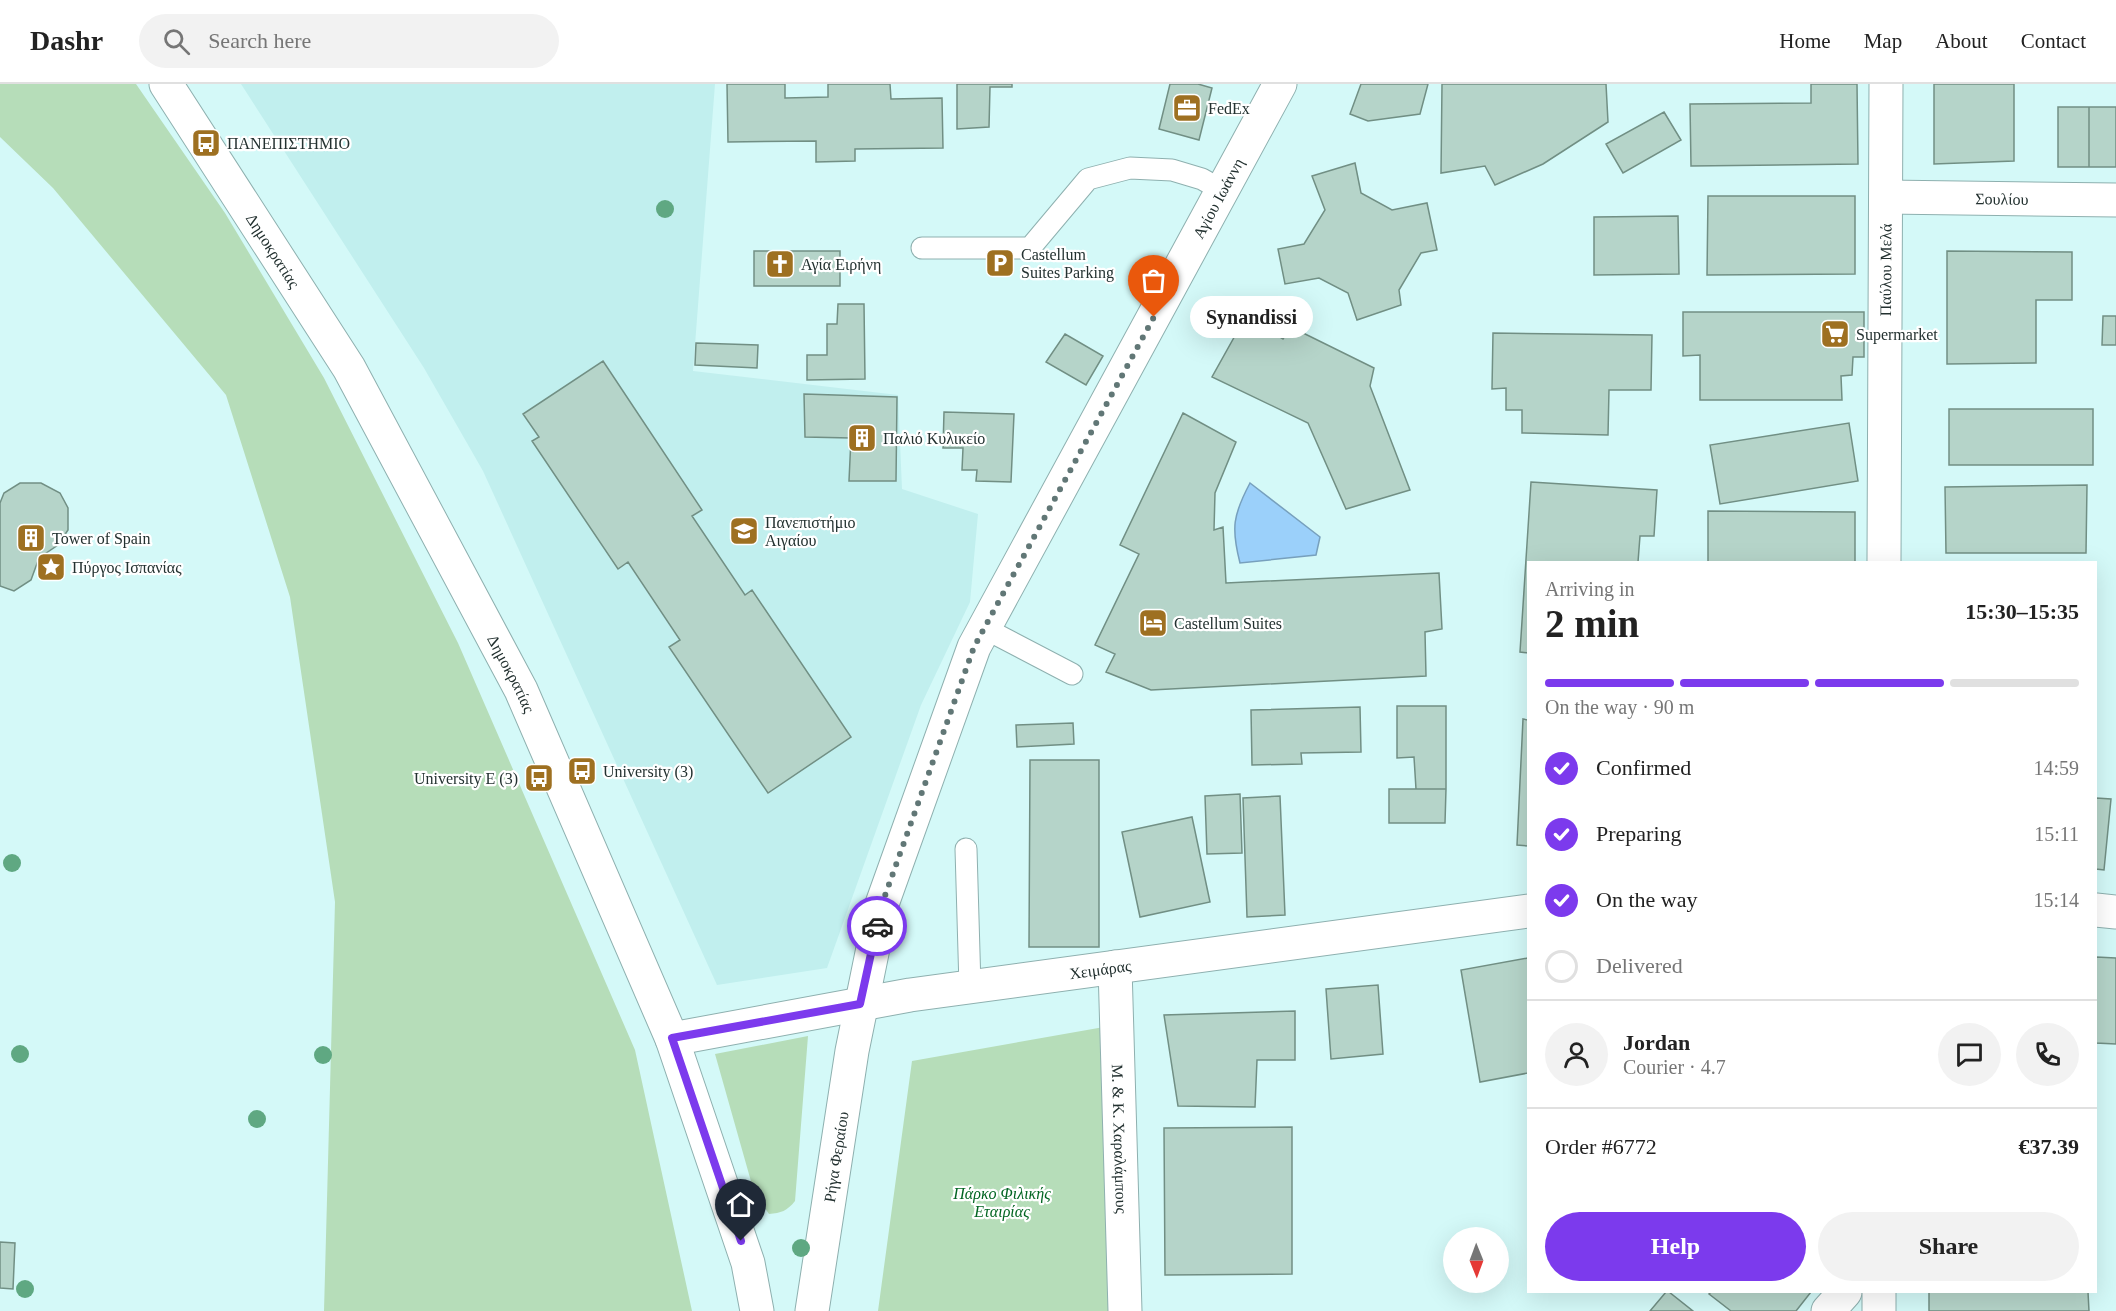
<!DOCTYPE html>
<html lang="en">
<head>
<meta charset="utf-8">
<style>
  body { margin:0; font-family:Georgia,serif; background:#f2f2f2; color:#222; height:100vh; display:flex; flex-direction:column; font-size:22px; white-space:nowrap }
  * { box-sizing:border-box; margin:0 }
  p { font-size:20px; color:#767676 }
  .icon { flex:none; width:33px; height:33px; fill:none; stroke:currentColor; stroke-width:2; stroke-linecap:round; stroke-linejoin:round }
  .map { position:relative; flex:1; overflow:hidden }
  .sheet { position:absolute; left:1527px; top:477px; width:570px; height:732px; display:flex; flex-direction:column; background:#fff; border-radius:0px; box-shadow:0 6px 24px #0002 }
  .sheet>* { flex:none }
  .needle { width:39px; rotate:179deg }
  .fabs { position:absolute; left:1443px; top:1143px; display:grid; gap:12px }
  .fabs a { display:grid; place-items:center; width:66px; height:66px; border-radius:50%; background:#fff; box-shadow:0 6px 24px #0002; font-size:30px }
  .pin { position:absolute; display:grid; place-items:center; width:51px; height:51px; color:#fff; margin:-62px -26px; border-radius:50% 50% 50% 0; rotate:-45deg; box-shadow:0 0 6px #0007 }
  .pin .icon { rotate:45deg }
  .courier { position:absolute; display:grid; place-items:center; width:60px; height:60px; margin:-30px; border:4px solid #7c3aed; border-radius:50%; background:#fff; color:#222; box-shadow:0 2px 8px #0007 }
  .bubble { position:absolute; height:42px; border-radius:21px; background:#fff; box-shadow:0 6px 24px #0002; font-size:20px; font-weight:600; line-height:42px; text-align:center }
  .summary em { font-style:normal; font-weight:600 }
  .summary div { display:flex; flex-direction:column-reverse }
  .summary { display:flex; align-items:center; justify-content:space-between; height:102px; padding:0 18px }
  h1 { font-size:39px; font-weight:600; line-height:45px }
  .bar { display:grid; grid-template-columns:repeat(4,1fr); gap:9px 6px; align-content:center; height:72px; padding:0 18px }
  .bar i { height:8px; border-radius:4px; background:#e0e0e0 }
  .bar .active { background:#7c3aed }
  .bar p { grid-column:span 4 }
  .line { display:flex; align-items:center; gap:15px; padding:0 18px; border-top:2px solid #e0e0e0 }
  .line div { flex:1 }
  .round { display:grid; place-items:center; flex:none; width:63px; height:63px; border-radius:32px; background:#f2f2f2 }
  ol { padding:0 18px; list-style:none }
  li { display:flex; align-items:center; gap:18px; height:66px }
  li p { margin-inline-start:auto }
  li .icon { padding:6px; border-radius:50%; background:#7c3aed; color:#fff; stroke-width:4 }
  li:last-child { color:#767676 }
  li i { width:33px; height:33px; border:3px solid #e0e0e0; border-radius:50% }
  .button { display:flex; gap:12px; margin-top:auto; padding:12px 18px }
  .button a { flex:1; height:69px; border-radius:36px; background:#7c3aed; color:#fff; font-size:24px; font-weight:600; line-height:69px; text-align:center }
  .button a+a { background:#f2f2f2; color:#222 }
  header { display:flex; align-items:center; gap:36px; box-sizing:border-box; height:84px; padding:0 30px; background:#fff; border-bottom:2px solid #e0e0e0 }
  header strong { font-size:28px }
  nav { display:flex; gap:33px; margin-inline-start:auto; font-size:21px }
  .search { width:420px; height:54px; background:#f2f2f2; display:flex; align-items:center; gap:15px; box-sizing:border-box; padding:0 21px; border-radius:33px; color:#767676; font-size:22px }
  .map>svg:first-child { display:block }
</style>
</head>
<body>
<header>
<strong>Dashr</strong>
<div class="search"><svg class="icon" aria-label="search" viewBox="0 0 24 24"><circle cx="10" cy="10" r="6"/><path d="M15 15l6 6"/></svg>Search here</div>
<nav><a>Home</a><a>Map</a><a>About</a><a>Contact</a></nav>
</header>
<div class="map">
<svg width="2116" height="1227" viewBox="0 0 2116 1227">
  <rect width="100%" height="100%" fill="#d4f9f8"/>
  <path fill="#c1efee" d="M241 0H715L693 287 898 311 902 405 978 430 970 518 921 621 827 884 717 901 483 387 424 284Z"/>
  <path fill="#b6ddb9" d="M0 0H136L225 129 324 294 458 559 635 966 692 1227H324L335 818 290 513 226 311 53 104 0 53Z
    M1104 943 1112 1227H878L912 977Z
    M808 952 795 1117C787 1127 781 1129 769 1130L754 1108 715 970Z"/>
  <path fill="#9bd0fa" stroke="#77a0bd" stroke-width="1.5" d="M1250 399 1320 453 1316 471 1240 479C1231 444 1233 431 1250 399Z"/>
  <path fill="#b5d4c9" stroke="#718f84" stroke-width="1.5" d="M727 0H785V14L828 13V0H890L891 15 942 14 943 64 855 65V77L816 78V57L728 58Z
    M957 0H1012V3H990L989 43 957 45Z
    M1170 0H1198L1212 4 1199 56 1159 45Z
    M1361 0H1428L1420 30 1368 37 1350 30Z
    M1442 0H1606L1608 38 1543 80 1495 101 1485 82 1441 89Z
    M1811 0H1857L1858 80 1691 82 1690 20 1811 19Z
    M1934 0H2014V77L1934 80Z
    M2058 23H2089V83H2058Z
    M2089 23H2116V83H2089Z
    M1664 28 1681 56 1623 89 1606 60Z
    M1355 79 1361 109 1392 126 1427 119 1437 166 1421 169 1399 206 1401 221 1357 236 1348 209 1319 194 1285 200 1278 165 1304 160 1325 126 1312 92Z
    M1708 112H1855V190L1707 191Z
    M1678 132 1679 190 1594 191V133Z
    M754 167H840V202H754Z
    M1947 167 2072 168V216H2036V279L1947 280Z
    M838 220H864L865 295 807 296V271H827V240H837Z
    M1683 228H1864V273H1853L1852 291 1841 292 1842 316H1700V271L1683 272Z
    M1246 232 1283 255 1291 243 1374 284 1370 302 1410 406 1346 425 1308 339 1212 293Z
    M2103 232H2116V261H2102Z
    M1493 249 1652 251 1651 306H1609L1608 351 1522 349V326H1506V304L1492 305Z
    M1065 250 1103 272 1086 301 1046 278Z
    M696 259 758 261 757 284 695 281Z
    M603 277 702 426 692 432 745 511 752 506 851 653 768 709 669 563 680 556 628 478 618 485 532 357 539 353 523 330Z
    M804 310 897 313 896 397H849L851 354 805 353Z
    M1949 325H2093V381H1949Z
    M944 328 1014 330 1011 398 976 397 977 386H962L963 364H943Z
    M1183 329 1236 358 1215 409 1214 446 1223 443 1226 499 1439 489 1442 545 1425 548 1426 592 1151 606 1106 588 1115 570 1095 561 1139 470 1120 461Z
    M1849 339 1858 397 1720 420 1710 361Z
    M1531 398 1657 406 1654 452H1640L1638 478H1528V569L1520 568Z
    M20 399H41L60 409 68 424V446L58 461 39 474 31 496 14 507 0 502V419L4 409Z
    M2087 401 2086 469H1946L1945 403Z
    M1708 427 1855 428V478H1708Z
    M1397 622H1446V705H1416L1414 673 1397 674Z
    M1360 623 1361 668 1301 669 1302 680 1252 681 1251 626Z
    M1523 635 1528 636V762L1517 761Z
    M1073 639 1074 660 1017 663 1016 641Z
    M1030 676H1099V863H1029Z
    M1389 705H1446L1445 739H1389Z
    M1240 710 1242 769 1207 770 1205 712Z
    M1280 712 1285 831 1247 833 1243 714Z
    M2096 714 2111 715 2104 786 2096 785Z
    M1192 733 1210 818 1140 833 1122 748Z
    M2096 873 2116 874V960L2096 959Z
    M1528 874V989L1480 998 1461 886Z
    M1378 901 1383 970 1331 975 1326 905Z
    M1295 927V976H1257L1255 1023 1178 1022 1164 931Z
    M1292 1043V1190L1165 1191 1164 1044Z
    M0 1158 15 1159 13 1205 0 1204Z
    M1666 1208H1669L1693 1227H1650Z
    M1711 1208H1811L1796 1227H1731L1709 1210Z
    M1929 1208H2088L2089 1227H1929Z"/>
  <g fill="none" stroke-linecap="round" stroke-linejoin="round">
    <g stroke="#8eb0af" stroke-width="23">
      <path id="service" d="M922 164H1030L1088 95 1130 84 1172 86 1202 95 1223 107
        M984 544 1072 590
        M966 765 970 903"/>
    </g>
    <g stroke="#8eb0af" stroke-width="35">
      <g id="minor">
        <path id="s1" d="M1886 113 2116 116"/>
        <path id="s2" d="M1884 478 1886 0"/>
        <path d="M2096 826 2116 828"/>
        <path id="s3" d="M1115 883 1125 1227"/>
        <path id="s4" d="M672 955 910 911 1528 827"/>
        <path d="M1828 1227 1845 1208"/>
        <path d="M1879 1227V1208"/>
      </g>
    </g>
    <g stroke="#8eb0af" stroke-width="35">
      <g id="tertiary">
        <path id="s5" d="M812 1227 852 967 882 820 974 563 1280 0"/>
      </g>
    </g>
    <g stroke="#8eb0af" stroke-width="35">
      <g id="primary">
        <path id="s6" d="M166 0 349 284 521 606 672 955 748 1179 757 1227"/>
      </g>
    </g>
    <use href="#service" stroke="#fff" stroke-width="21"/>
    <use href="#minor" stroke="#fff" stroke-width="33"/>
    <use href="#tertiary" stroke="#fff" stroke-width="33"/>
    <use href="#primary" stroke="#fff" stroke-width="33"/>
  </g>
  <g fill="#5fa882">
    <circle cx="665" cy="125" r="9"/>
    <circle cx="12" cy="779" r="9"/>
    <circle cx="20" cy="970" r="9"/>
    <circle cx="323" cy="971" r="9"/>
    <circle cx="257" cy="1035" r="9"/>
    <circle cx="801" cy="1164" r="9"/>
    <circle cx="25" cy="1205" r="9"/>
  </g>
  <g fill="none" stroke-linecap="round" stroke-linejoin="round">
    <path stroke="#617776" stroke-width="6" stroke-dasharray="0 10.8" d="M877 842 882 820 974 563 1154 233"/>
    <path stroke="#7c3aed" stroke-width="8" d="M741 1157 672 954 860 920 877 842"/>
  </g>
  <defs>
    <g id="office-square" transform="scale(1.5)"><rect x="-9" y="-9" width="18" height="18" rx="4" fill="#9e7021" stroke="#fff"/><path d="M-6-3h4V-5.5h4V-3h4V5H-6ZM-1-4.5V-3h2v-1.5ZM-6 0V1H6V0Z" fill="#fff"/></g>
    <g id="bus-square" transform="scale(1.5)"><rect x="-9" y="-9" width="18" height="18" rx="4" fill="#9e7021" stroke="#fff"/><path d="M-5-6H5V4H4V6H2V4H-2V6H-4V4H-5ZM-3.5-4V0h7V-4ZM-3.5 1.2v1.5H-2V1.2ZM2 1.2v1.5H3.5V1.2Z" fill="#fff"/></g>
    <g id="parking-square" transform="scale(1.5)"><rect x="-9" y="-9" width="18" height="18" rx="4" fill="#9e7021" stroke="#fff"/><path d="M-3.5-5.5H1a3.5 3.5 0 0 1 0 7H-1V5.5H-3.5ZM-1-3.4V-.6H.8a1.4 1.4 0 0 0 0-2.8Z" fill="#fff"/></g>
    <g id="church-square" transform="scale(1.5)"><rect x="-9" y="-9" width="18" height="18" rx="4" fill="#9e7021" stroke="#fff"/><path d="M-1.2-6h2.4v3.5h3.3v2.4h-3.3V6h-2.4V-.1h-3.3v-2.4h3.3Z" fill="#fff"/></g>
    <g id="supermarket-square" transform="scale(1.5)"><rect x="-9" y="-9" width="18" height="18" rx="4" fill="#9e7021" stroke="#fff"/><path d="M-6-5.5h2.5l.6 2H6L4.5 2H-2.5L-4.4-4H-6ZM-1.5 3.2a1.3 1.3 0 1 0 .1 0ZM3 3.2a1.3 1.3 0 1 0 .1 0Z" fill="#fff"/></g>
    <g id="building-square" transform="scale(1.5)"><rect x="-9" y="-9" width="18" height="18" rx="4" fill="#9e7021" stroke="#fff"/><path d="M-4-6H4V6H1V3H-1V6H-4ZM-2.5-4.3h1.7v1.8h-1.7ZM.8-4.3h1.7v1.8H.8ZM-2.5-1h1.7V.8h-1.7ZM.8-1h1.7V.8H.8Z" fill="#fff"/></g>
    <g id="university-square" transform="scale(1.5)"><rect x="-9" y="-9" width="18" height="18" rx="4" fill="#9e7021" stroke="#fff"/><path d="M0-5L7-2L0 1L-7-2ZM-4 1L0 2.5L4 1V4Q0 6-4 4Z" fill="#fff"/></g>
    <g id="sight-square" transform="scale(1.5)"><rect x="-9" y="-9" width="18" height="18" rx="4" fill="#9e7021" stroke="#fff"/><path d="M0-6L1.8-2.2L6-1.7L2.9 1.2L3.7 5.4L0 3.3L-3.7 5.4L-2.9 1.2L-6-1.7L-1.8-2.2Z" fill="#fff"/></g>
    <g id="hotel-square" transform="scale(1.5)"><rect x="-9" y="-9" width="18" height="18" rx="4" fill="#9e7021" stroke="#fff"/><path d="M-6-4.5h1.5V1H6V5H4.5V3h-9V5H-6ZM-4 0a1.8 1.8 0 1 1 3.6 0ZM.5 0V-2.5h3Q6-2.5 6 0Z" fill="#fff"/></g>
  </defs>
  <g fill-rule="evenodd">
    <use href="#office-square" x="1187" y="24"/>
    <use href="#bus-square" x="206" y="59"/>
    <use href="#parking-square" x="1000" y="179"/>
    <use href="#church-square" x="780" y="180"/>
    <use href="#supermarket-square" x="1835" y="250"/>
    <use href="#building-square" x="862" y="354"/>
    <use href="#university-square" x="744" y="447"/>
    <use href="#building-square" x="31" y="454"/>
    <use href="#sight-square" x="51" y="483"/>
    <use href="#hotel-square" x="1153" y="539"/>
    <use href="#bus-square" x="582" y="687"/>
    <use href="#bus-square" x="539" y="694"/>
  </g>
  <g text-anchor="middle" stroke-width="4.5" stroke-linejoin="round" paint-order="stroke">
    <g font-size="16" fill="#233130" stroke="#fff" text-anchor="start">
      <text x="1208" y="30">FedEx</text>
      <text x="227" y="65">ΠΑΝΕΠΙΣΤΗΜΙΟ</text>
      <text x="1021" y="176">Castellum<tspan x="1021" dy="18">Suites Parking</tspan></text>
      <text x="801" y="186">Αγία Ειρήνη</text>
      <text x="1856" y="256">Supermarket</text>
      <text x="883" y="360">Παλιό Κυλικείο</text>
      <text x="765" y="444">Πανεπιστήμιο<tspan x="765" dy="18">Αιγαίου</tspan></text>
      <text x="52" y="460">Tower of Spain</text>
      <text x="72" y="489">Πύργος Ισπανίας</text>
      <text x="1174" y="545">Castellum Suites</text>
      <text x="603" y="693">University (3)</text>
      <text x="518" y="700" text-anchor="end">University E (3)</text>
    </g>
    <g font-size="16" fill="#233130" stroke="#fff">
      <text dy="6" stroke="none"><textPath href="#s5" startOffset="1197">Αγίου Ιωάννη</textPath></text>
      <text dy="6" stroke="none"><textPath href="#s1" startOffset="116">Σουλίου</textPath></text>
      <text dy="6" stroke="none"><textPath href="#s6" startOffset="198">Δημοκρατίας</textPath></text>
      <text dy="6" stroke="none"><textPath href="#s2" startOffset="292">Παύλου Μελά</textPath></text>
      <text dy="6" stroke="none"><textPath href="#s6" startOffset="684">Δημοκρατίας</textPath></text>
      <text dy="6" stroke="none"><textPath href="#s4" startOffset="434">Χειμάρας</textPath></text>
      <text dy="6" stroke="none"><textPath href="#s3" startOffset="172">Μ. &amp; Κ. Χαραλάμπους</textPath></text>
      <text dy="6" stroke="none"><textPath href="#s5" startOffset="156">Ρήγα Φεραίου</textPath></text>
    </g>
    <g font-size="16" font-style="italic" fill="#006521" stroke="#fff">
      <text x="1002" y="1115">Πάρκο Φιλικής<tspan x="1002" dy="18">Εταιρίας</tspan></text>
    </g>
  </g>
</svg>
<div class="fabs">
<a><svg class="needle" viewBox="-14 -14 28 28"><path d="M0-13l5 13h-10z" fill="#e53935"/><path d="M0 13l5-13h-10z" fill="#767676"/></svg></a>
</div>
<div class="pin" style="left:1154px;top:233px;background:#ea580c"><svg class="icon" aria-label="bag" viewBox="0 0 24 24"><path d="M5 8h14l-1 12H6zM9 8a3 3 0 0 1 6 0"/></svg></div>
<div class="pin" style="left:741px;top:1157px;background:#1f2937"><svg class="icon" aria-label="home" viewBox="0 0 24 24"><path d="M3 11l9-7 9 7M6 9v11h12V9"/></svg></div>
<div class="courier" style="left:877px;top:842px"><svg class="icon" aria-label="car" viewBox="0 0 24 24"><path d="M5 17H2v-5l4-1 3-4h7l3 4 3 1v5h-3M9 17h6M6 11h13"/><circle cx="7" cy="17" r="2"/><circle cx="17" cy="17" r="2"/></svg></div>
<div class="bubble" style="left:1190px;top:212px;width:123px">Synandissi</div>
<section class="sheet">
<div class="summary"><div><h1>2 min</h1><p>Arriving in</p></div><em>15:30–15:35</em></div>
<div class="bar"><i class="active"></i><i class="active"></i><i class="active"></i><i></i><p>On the way · 90 m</p></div>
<ol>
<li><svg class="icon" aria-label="check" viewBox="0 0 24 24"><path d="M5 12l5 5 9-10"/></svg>Confirmed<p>14:59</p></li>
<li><svg class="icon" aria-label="check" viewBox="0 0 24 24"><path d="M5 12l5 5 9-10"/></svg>Preparing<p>15:11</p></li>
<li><svg class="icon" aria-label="check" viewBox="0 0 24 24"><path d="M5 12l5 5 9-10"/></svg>On the way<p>15:14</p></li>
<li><i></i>Delivered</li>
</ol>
<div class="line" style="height:108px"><a class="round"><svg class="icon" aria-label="person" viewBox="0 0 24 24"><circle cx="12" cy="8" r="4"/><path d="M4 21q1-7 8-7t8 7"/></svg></a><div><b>Jordan</b><p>Courier · 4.7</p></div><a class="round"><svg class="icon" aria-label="chat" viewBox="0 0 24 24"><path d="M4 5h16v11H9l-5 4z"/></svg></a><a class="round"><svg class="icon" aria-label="phone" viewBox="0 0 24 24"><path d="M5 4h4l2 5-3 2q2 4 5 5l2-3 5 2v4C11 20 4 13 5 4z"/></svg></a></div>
<div class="line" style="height:78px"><div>Order #6772</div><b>€37.39</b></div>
<div class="button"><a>Help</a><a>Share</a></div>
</section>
</div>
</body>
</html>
